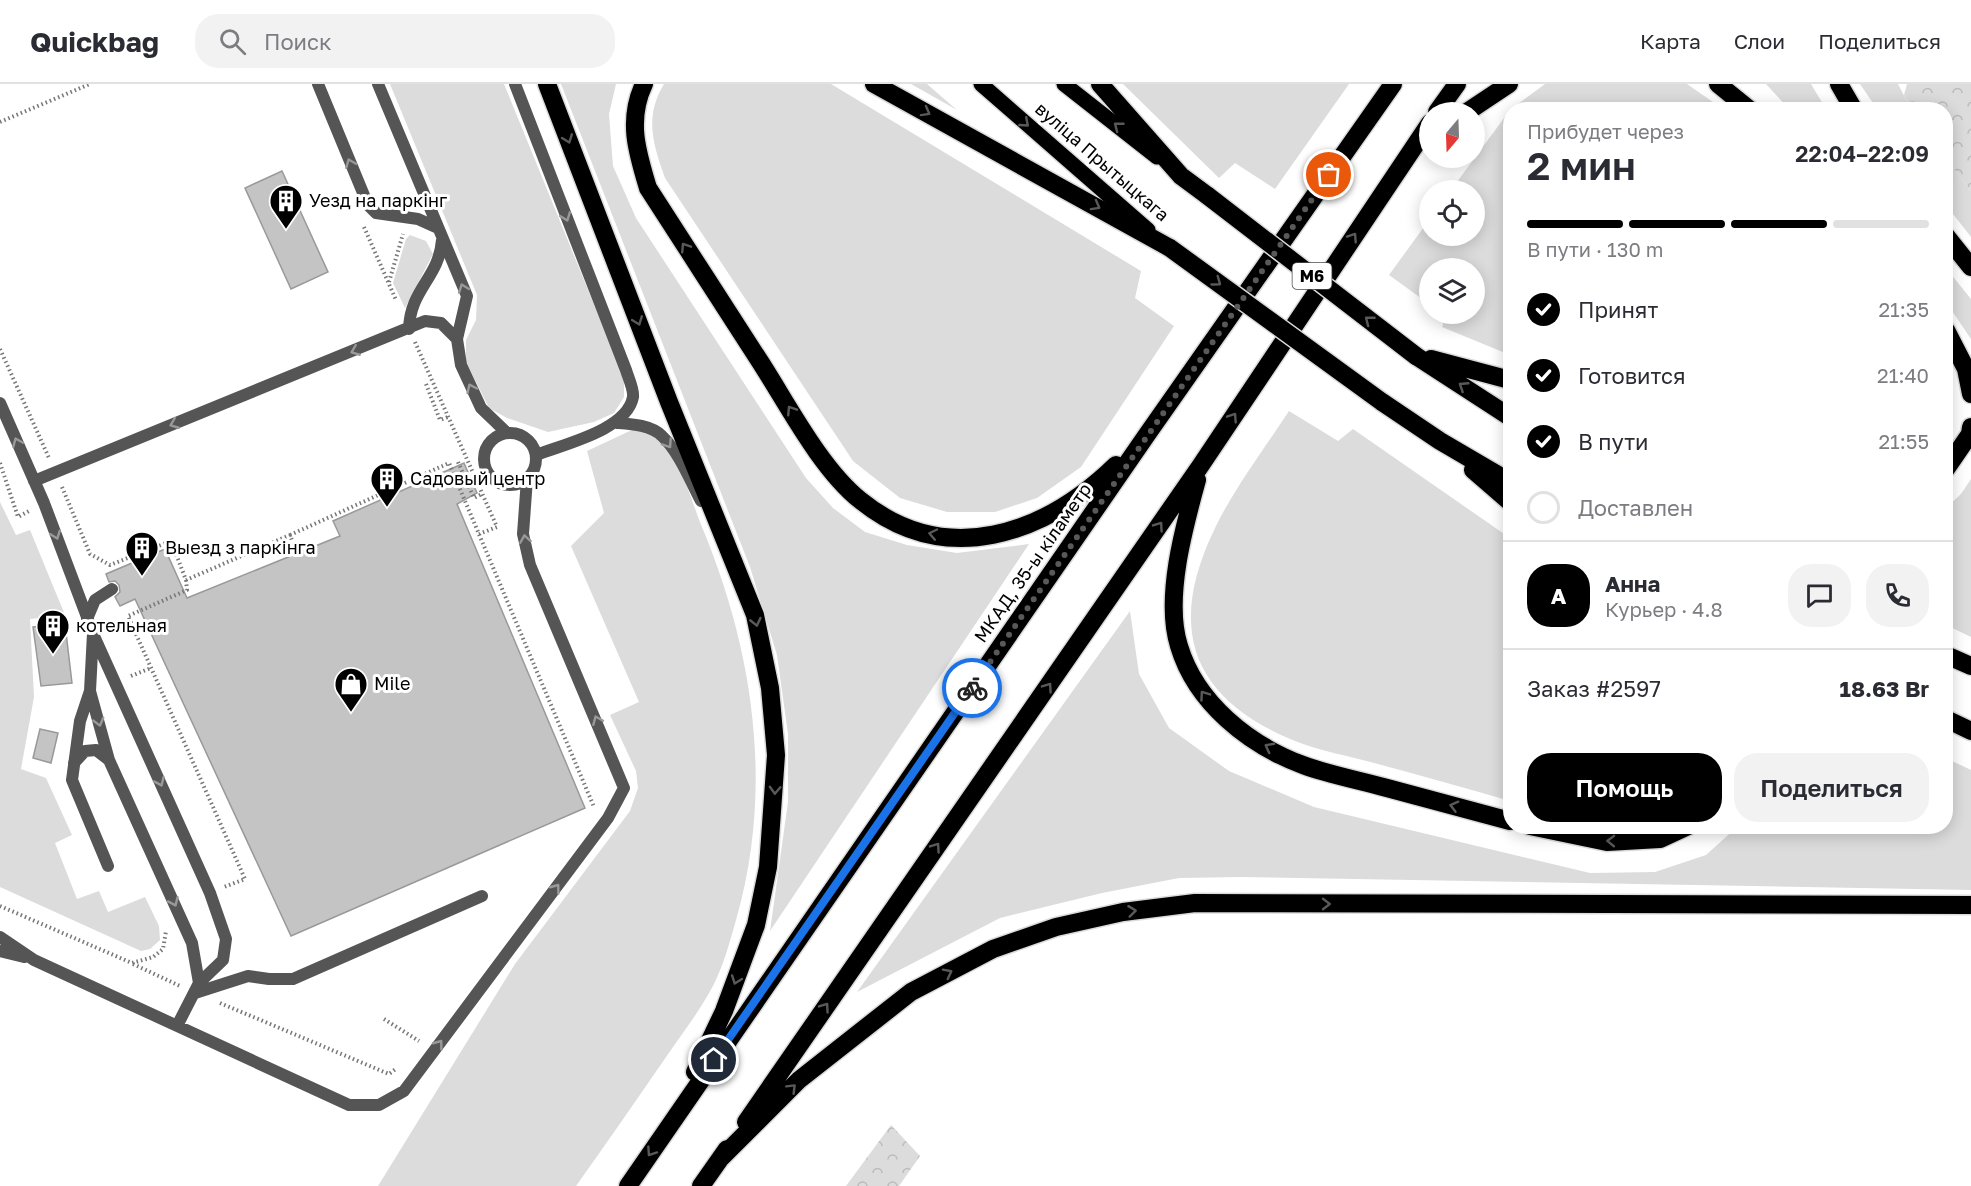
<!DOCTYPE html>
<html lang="ru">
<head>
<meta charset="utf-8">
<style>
  body { margin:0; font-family:"Golos Text",sans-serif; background:#f2f2f3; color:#2b2b33; height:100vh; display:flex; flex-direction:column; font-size:22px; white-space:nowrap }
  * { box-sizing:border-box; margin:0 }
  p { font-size:20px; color:#7c7c81 }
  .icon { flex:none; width:33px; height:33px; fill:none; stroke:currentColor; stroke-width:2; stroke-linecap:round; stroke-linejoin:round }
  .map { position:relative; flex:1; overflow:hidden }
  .drawer { position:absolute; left:1503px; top:18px; width:450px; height:732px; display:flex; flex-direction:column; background:#fff; border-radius:24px; box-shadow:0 3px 15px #0003 }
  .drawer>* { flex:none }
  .needle { width:39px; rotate:199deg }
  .fabs { position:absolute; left:1419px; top:18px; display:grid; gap:12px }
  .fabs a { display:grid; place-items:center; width:66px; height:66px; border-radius:50%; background:#fff; box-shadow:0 3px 15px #0003; font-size:30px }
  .pin { position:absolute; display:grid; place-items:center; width:51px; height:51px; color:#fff; margin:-26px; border:3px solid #fff; border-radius:50%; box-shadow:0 2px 6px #0007 }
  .courier { position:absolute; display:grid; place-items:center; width:60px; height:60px; margin:-30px; border:4px solid #1a73e8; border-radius:50%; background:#fff; color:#222; box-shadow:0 2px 8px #0007 }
  .headline em { font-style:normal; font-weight:600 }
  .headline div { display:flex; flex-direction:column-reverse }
  .headline { display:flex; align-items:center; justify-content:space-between; height:102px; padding:0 24px }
  h1 { font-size:39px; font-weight:600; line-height:45px }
  .bar { display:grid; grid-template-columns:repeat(4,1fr); gap:9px 6px; align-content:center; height:72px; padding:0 24px }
  .bar i { height:8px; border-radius:4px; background:#e1e1e2 }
  .bar .current { background:#000 }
  .bar p { grid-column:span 4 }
  .line { display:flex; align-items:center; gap:15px; padding:0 24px; border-top:2px solid #e1e1e2 }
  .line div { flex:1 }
  .round { display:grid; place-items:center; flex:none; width:63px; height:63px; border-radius:24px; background:#f2f2f3 }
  ol { padding:0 24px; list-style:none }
  li { display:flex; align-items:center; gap:18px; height:66px }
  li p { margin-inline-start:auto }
  li .icon { padding:6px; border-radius:50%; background:#000; color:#fff; stroke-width:4 }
  li:last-child { color:#7c7c81 }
  li i { width:33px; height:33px; border:3px solid #e1e1e2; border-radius:50% }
  .button { display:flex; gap:12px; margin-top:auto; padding:12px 24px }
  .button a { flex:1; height:69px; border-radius:24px; background:#000; color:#fff; font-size:24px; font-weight:600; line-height:69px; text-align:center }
  .button a+a { background:#f2f2f3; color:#2b2b33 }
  header { display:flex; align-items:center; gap:36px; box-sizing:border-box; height:84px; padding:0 30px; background:#fff; border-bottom:2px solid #e1e1e2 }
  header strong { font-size:28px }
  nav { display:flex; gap:33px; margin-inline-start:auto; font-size:21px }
  .search { width:420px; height:54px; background:#f2f2f3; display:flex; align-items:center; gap:15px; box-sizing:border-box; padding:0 21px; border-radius:24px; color:#7c7c81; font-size:22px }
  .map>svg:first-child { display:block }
</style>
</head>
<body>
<header>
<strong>Quickbag</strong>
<div class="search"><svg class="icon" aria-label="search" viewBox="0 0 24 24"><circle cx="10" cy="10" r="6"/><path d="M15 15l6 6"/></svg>Поиск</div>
<nav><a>Карта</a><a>Слои</a><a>Поделиться</a></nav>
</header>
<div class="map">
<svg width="1971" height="1102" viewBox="0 0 1971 1102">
  <defs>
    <pattern id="forest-crowns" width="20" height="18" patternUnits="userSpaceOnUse" patternTransform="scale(1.5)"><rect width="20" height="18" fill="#dcdcdc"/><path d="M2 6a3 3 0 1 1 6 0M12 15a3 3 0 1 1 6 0" fill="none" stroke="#bbb"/></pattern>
  </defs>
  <rect width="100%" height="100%" fill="#fff"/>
  <path fill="#dcdcdc" d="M390 0H504L624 294V313L614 329 594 338 548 348 507 334 489 324 466 278V256L476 236 477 211Z
    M561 0H616L609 30 613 82 636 134 806 394 833 424 865 448 907 461 957 469 1029 460 770 847 788 718V650L777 571 750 483Z
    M664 0H831L1141 187 1135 214 1174 242 1081 383 1037 414 995 428H947L900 414 853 377 665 94C653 60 644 33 664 0Z
    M911 0H927L957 26Z
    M1123 0H1349L1275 105 1235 79 1219 94Z
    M1545 0H1687L1723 25H1511Z
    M1766 0H1811L1826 25H1789Z
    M1860 0H1898L1911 25H1877Z
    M1510 26V271L1442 243 1446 232 1443 230H1474V184H1430L1429 220 1389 191 1429 136 1430 152H1474V106H1451Z
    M1946 75 1971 107V153L1946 121Z
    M410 151 426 157 433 170 405 224 393 199 406 155Z
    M1946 184 1971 215V255L1946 218Z
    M1946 284C1956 303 1954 326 1946 345Z
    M1289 327 1338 357 1353 345 1510 454V717C1465 704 1420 691 1374 679 1349 672 1320 667 1295 657 1190 614 1166 543 1216 442 1234 405 1266 362 1289 327Z
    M634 345C677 351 687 407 702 443 754 568 774 704 736 836 730 857 724 880 714 900 700 927 681 951 664 976 635 1018 606 1060 576 1102H378L515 880 630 727 638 704 636 687 610 631 639 618 571 462 604 429 587 367Z
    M1971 395V553L1946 541V424L1961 410Z
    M0 418 16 451 30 446 65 531 30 535 34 613 21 685 46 694 72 751 55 759 77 815 99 807 108 828 145 813 159 842 160 856 150 865 141 867 0 803Z
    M1130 527 1139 590 1169 644 1229 687 1314 723 1590 789 1655 788 1706 771 1737 743 1946 742V674L1971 686V806L1241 793 1179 794 1102 809 1000 834 857 908Z"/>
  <path fill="url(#forest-crowns)" d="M1907 0H1971V107L1946 75V26L1911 25 1904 11Z
    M891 1041 920 1072 899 1102H846Z"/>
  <path fill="#c4c4c4" stroke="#999" stroke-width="1.5" d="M282 87 328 188 291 205 245 104Z
    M464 379 477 409 457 420 585 724 291 852 135 515 120 522 115 513 120 508 119 501 115 497 109 498 106 490 165 465 187 514 340 452 333 437Z
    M65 540 72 599 41 602 33 543Z
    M40 645 58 649 51 679 33 674Z"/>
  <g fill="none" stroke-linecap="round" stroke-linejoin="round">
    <g stroke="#dbdbdb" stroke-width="18">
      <path id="primary" d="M981 0 1148 146
        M1064 0 1157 73"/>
    </g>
    <g stroke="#dbdbdb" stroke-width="21">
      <path id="highway" d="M547 0 669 318 755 531 770 604 776 671 768 783 756 841 724 927 695 988
        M644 0C627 36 637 68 648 104 685 161 722 219 759 276 787 319 820 384 860 416 946 486 1045 450 1116 381
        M874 0 1170 164
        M1100 0 1181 92 1208 112
        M1718 0 1750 26
        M1839 0 1854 26
        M1437 28 1457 0
        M1467 28 1509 0
        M1946 152 1971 183
        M1946 246 1966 285 1971 310
        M1416 272 1510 333
        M1431 275 1510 296
        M1382 318 1440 357 1510 398
        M1946 385 1970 350 1971 343
        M1473 386 1510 418
        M1197 396C1184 443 1164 515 1179 562 1196 619 1249 661 1303 681 1330 691 1359 696 1387 704 1428 715 1469 726 1510 737
        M1946 571 1971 582
        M1946 635 1971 647
        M1530 742 1607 758 1660 755 1688 742
        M746 1038 1201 381 1430 39
        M720 1075 799 996 911 908 993 865 1056 843 1123 828 1195 819 1971 821
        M628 1102 1146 352 1393 0
        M701 1102 727 1065"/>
    </g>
    <path stroke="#777" stroke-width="4" stroke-dasharray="1.5 3" stroke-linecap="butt" d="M0 38 90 0
      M364 143 396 216
      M389 198 403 150
      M415 258 497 443 479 450
      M0 265 49 374
      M426 300 440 336 448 333
      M458 378 474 414 482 410
      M0 379 18 433 29 427
      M62 403 90 470 110 481 171 457 186 496 290 451 297 469
      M290 451 449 379 594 723
      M186 496 187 506 128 532 245 795 224 803
      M131 592 151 584
      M0 822 132 879 153 873 163 865 166 847
      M133 880 180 902
      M220 919 389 990 397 984
      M384 935 419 957"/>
    <path stroke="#555" stroke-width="12" d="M318 0 368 121 376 129 418 135 438 144
      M378 0 467 212 457 255
      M515 0 626 286C628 293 634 305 633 313 627 346 564 360 536 371
      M409 245C410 205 439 194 442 156
      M0 319 44 419 93 549 90 607 109 676 192 859 199 899 178 940
      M617 339C631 340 651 341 662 352 679 368 690 396 701 417
      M484 375a26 26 0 1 1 52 0a26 26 0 1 1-52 0Z
      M34 397 425 237 441 239 457 255 461 281 481 324 507 349
      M87 535 95 516 112 505
      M94 552 210 809 226 855 223 876 199 899
      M90 607 80 637 72 696 108 782
      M74 679 85 667 96 666 109 676
      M0 853 34 876 349 1021H379L404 1007 608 734 624 704 530 481 523 450 527 395
      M0 867 24 873
      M195 909 248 892 269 895H293L482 812"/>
    <use href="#primary" stroke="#000" stroke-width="15"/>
    <use href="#highway" stroke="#000" stroke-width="18"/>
    <g stroke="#dbdbdb" stroke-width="21" stroke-linecap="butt">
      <path id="highway-bridge" d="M1208 112 1416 272
        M1170 164 1382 318"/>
    </g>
    <use href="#highway-bridge" stroke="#000" stroke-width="18"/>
  </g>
  <defs><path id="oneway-chevron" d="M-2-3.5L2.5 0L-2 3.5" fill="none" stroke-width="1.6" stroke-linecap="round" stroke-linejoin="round" transform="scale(1.5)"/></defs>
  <g stroke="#595959">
    <use href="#oneway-chevron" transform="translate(926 28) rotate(29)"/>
    <use href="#oneway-chevron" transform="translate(1025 39) rotate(41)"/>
    <use href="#oneway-chevron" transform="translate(1118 42) rotate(-142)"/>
    <use href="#oneway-chevron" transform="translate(568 55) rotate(69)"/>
    <use href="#oneway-chevron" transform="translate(1096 122) rotate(29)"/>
    <use href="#oneway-chevron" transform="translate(1353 153) rotate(-56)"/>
    <use href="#oneway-chevron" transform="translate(685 163) rotate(-123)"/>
    <use href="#oneway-chevron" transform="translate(1217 198) rotate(36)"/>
    <use href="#oneway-chevron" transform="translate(1369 236) rotate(-142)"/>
    <use href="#oneway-chevron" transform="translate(638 237) rotate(69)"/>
    <use href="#oneway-chevron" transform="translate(1463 302) rotate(-147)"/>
    <use href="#oneway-chevron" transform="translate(791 326) rotate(-123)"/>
    <use href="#oneway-chevron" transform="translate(1233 333) rotate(-56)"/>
    <use href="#oneway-chevron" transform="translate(1159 442) rotate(-55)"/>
    <use href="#oneway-chevron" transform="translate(933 450) rotate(-168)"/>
    <use href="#oneway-chevron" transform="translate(756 538) rotate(77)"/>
    <use href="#oneway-chevron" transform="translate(1048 603) rotate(-55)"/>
    <use href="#oneway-chevron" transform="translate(1204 611) rotate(-125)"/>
    <use href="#oneway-chevron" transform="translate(1269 663) rotate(-152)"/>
    <use href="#oneway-chevron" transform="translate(775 706) rotate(92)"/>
    <use href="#oneway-chevron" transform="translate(1454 722) rotate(-165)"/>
    <use href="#oneway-chevron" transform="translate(1611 757) rotate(-179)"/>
    <use href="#oneway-chevron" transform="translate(936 763) rotate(-55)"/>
    <use href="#oneway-chevron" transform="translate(1326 820)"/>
    <use href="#oneway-chevron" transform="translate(1132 827) rotate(-7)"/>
    <use href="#oneway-chevron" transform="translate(948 889) rotate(-27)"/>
    <use href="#oneway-chevron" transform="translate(736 896) rotate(110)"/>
    <use href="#oneway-chevron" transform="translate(825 923) rotate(-55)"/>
    <use href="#oneway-chevron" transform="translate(792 1004) rotate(-45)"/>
    <use href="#oneway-chevron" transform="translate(651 1068) rotate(124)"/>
  </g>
  <g stroke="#999">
    <use href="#oneway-chevron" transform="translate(350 79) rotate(-112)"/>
    <use href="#oneway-chevron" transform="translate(566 133) rotate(69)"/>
    <use href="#oneway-chevron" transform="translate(463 204) rotate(-110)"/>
    <use href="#oneway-chevron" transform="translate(355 267) rotate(158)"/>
    <use href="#oneway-chevron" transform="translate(471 304) rotate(-115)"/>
    <use href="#oneway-chevron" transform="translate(174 340) rotate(158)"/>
    <use href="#oneway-chevron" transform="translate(17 358) rotate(-113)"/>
    <use href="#oneway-chevron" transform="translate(668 360) rotate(56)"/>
    <use href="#oneway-chevron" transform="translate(56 451) rotate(70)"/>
    <use href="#oneway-chevron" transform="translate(525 455) rotate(-99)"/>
    <use href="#oneway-chevron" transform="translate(597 636) rotate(-113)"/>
    <use href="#oneway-chevron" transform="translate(99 638) rotate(75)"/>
    <use href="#oneway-chevron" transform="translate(160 698) rotate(66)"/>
    <use href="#oneway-chevron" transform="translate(556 804) rotate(-53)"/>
    <use href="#oneway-chevron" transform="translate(174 818) rotate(66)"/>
    <use href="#oneway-chevron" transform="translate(439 960) rotate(-53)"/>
  </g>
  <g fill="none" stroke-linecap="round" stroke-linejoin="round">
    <path stroke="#595959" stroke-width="6" stroke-dasharray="0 10.8" d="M972 604 1329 91"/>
    <path stroke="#1a73e8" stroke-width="8" d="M714 976 972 604"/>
  </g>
  <defs>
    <g id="building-pin" transform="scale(1.725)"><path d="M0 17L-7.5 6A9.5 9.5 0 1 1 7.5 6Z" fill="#000" stroke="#fff"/><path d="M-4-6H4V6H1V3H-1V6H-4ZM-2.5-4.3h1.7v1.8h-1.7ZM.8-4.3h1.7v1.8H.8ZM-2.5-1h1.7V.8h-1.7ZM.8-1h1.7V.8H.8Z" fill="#fff"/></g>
    <g id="shop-pin" transform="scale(1.725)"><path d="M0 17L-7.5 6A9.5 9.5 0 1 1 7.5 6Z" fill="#000" stroke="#fff"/><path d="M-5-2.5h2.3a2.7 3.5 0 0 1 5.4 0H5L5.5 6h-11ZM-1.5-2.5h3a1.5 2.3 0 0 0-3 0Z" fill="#fff"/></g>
  </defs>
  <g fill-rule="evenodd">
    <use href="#building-pin" x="286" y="117"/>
    <use href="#building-pin" x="387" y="395"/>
    <use href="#building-pin" x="142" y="464"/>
    <use href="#building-pin" x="53" y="542"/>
    <use href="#shop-pin" x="351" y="600"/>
  </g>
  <g text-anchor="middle" stroke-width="6" stroke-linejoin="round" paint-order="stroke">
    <rect fill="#fff" stroke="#4c4c4c" stroke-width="1.5" x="1292.5" y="179" width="39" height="26" rx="4.5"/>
    <g font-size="16" font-weight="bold" fill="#000">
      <text x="1312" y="198">М6</text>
    </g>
    <g font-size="18" fill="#000" stroke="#fff">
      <text transform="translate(1102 78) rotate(41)" y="6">вуліца Прытыцкага</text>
      <text transform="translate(1033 479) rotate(-55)" y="6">МКАД, 35-ы кіламетр</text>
    </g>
    <g font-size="18" fill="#000" stroke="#fff" text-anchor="start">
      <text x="309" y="123">Уезд на паркінг</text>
      <text x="410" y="401">Садовый центр</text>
      <text x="165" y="470">Выезд з паркінга</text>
      <text x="76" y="548">котельная</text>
      <text x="374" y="606">Mile</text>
    </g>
  </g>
</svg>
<div class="fabs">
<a><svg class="needle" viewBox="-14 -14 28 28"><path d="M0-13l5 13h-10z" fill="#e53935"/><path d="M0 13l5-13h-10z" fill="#7c7c81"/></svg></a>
<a><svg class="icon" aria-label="locate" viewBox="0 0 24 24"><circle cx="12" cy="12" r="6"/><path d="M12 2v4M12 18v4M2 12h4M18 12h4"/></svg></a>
<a><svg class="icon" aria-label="layers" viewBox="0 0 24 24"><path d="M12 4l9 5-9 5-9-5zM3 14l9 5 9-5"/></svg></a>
</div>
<div class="pin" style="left:1329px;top:91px;background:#ea580c"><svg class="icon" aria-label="bag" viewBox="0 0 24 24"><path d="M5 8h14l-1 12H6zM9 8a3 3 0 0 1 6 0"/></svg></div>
<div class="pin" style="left:714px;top:976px;background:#1f2937"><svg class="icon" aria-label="home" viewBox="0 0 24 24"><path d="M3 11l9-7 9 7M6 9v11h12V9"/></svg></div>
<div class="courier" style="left:972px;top:604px"><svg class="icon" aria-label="bike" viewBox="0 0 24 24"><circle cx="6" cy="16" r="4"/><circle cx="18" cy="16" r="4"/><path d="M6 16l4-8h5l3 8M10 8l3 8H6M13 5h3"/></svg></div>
<section class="drawer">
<div class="headline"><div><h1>2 мин</h1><p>Прибудет через</p></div><em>22:04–22:09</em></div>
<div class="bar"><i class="current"></i><i class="current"></i><i class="current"></i><i></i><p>В пути · 130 m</p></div>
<ol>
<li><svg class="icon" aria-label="check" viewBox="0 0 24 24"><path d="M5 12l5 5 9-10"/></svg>Принят<p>21:35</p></li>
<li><svg class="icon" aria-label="check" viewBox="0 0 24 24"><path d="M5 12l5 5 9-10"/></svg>Готовится<p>21:40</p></li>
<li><svg class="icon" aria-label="check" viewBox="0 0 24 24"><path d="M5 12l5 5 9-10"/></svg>В пути<p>21:55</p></li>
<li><i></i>Доставлен</li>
</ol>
<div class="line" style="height:108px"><b class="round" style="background:#000;color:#fff">А</b><div><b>Анна</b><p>Курьер · 4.8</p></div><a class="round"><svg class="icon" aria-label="chat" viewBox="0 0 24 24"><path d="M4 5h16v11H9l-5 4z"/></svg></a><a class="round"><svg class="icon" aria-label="phone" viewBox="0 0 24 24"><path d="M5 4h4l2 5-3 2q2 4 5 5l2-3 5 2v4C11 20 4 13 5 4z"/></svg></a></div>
<div class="line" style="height:78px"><div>Заказ #2597</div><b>18.63 Br</b></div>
<div class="button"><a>Помощь</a><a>Поделиться</a></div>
</section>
</div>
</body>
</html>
